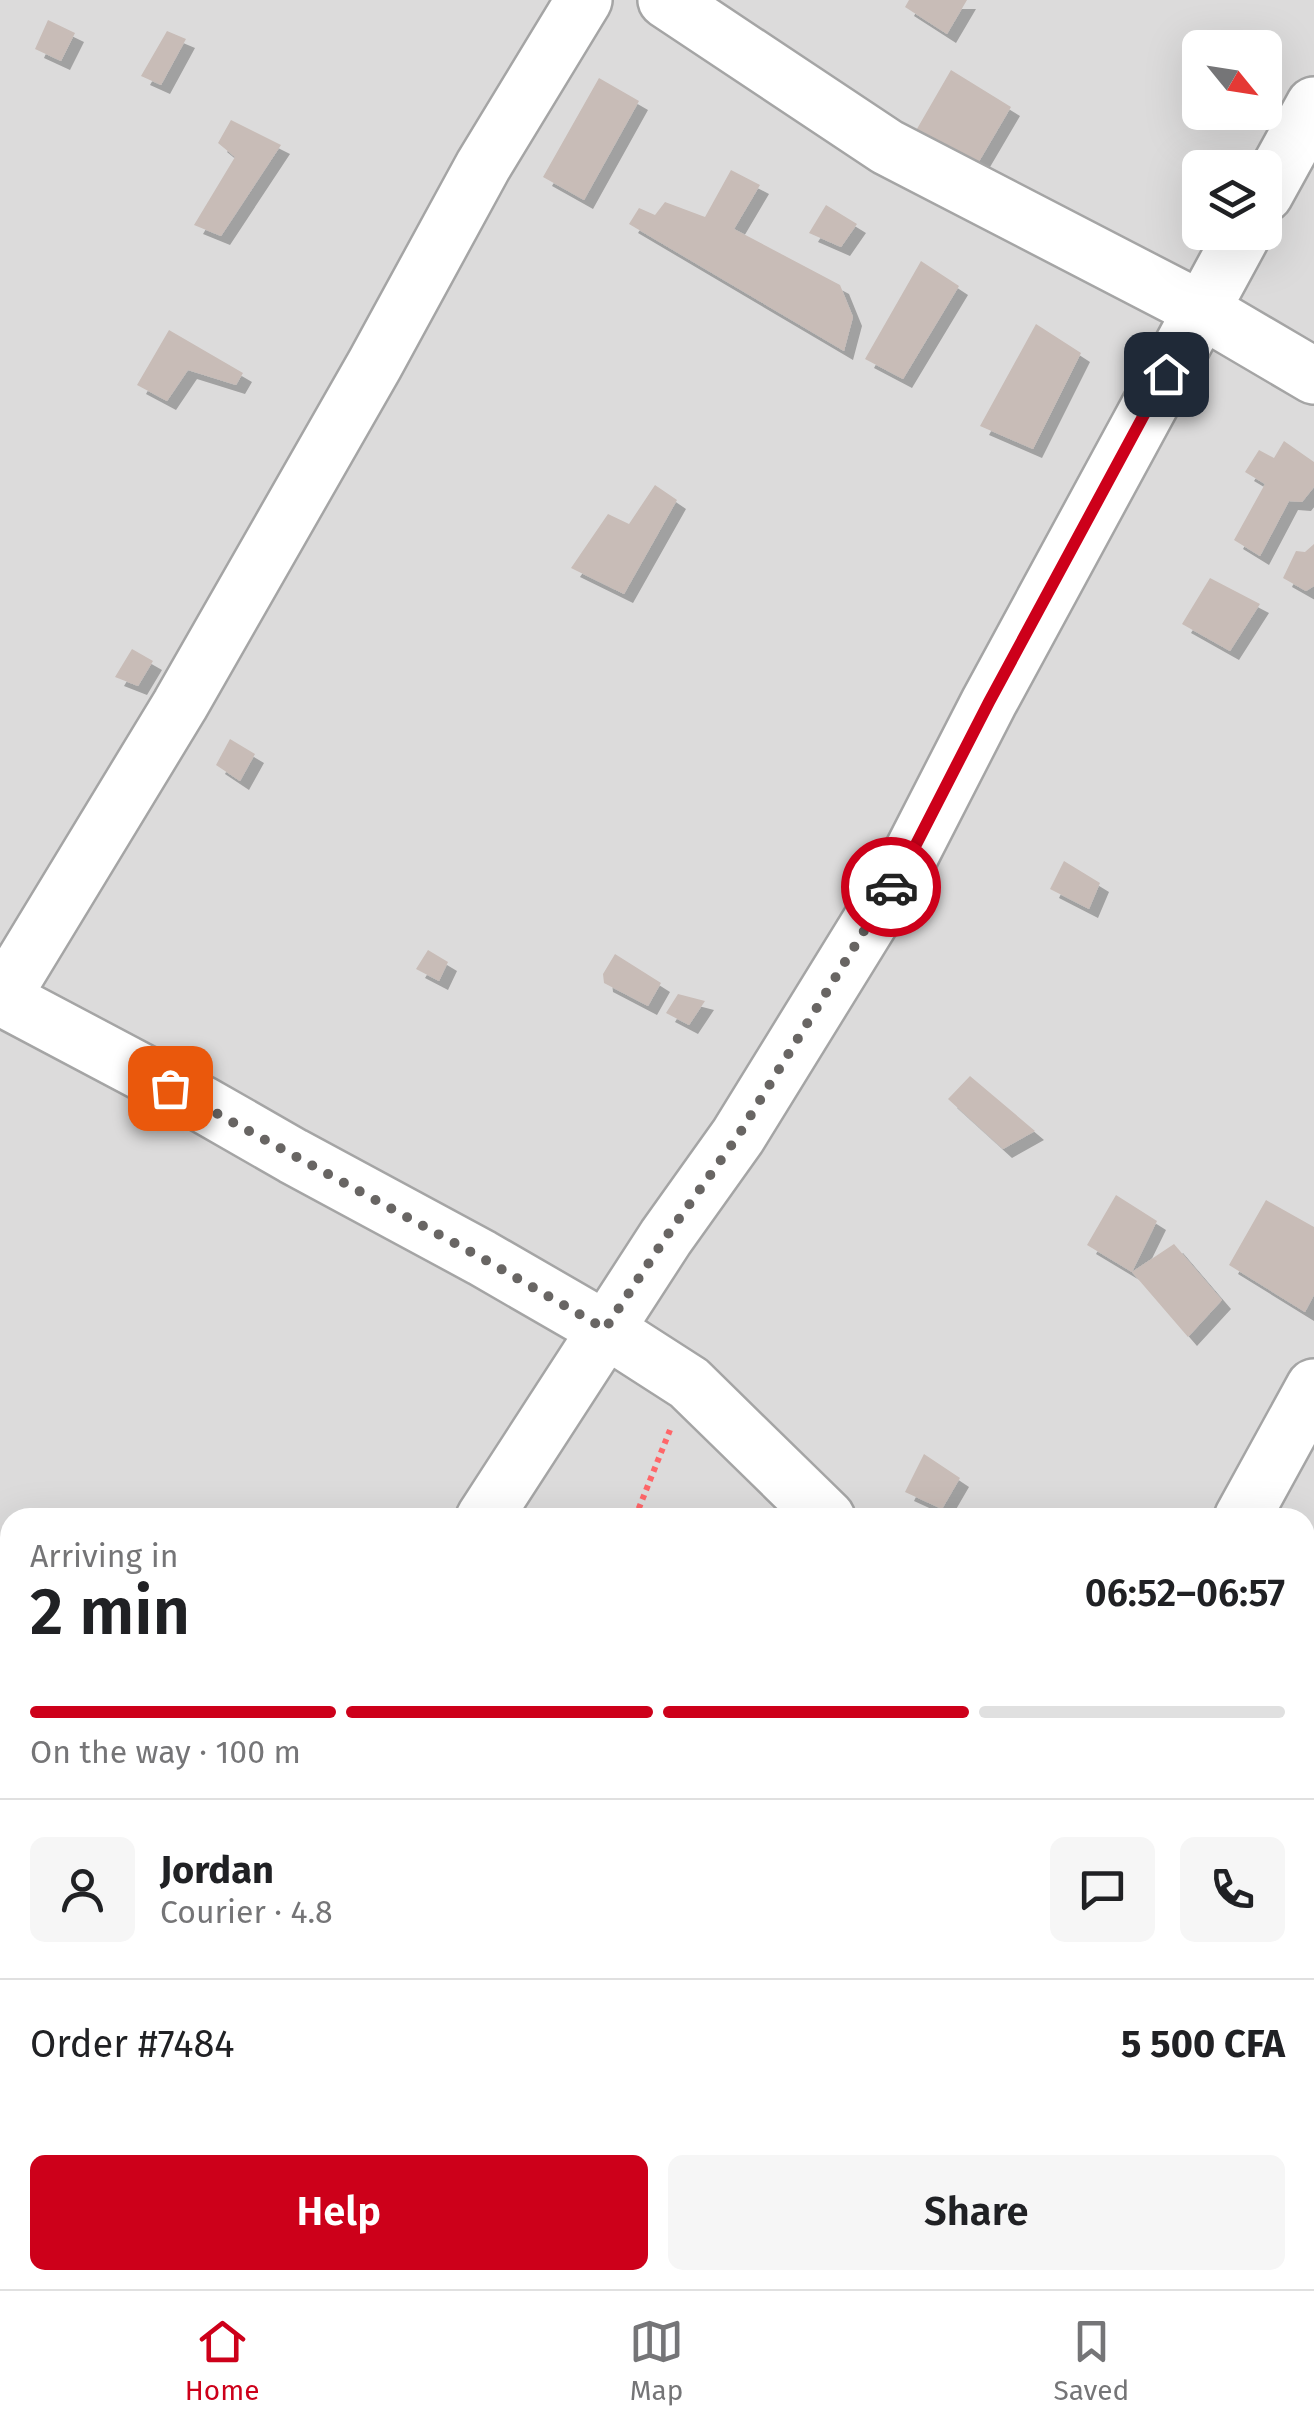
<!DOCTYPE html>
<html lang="en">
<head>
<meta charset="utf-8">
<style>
  body { margin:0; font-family:"Fira Sans",sans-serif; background:#f6f6f6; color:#202124; height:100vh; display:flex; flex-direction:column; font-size:38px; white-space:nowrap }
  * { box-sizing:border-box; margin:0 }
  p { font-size:32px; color:#757577 }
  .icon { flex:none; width:55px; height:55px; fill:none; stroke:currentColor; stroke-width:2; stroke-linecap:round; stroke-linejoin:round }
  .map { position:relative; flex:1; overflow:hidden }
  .drawer { position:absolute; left:0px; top:1508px; width:1315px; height:782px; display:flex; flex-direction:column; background:#fff; border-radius:30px 30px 0 0; box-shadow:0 10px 40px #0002 }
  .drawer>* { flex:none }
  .needle { width:65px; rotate:120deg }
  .tools { position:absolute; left:1182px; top:30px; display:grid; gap:20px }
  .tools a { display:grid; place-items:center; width:100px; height:100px; border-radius:15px; background:#fff; box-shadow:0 10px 40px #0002; font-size:50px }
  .pin { position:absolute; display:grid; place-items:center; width:85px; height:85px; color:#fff; margin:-42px; border-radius:20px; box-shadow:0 5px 15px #0006 }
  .courier { position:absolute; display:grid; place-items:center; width:100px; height:100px; margin:-50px; border:8px solid #cd001a; border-radius:50%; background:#fff; color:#222; box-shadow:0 2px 12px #0007 }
  .headline em { font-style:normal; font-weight:600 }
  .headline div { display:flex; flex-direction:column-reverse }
  .headline { display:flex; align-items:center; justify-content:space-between; height:170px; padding:0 30px }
  h1 { font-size:65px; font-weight:600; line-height:75px }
  .bar { display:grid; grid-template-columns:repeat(4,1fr); gap:15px 10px; align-content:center; height:120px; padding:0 30px }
  .bar i { height:12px; border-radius:8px; background:#e0e0e0 }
  .bar .on { background:#cd001a }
  .bar p { grid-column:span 4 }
  .line { display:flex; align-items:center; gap:25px; padding:0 30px; border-top:2px solid #e0e0e0 }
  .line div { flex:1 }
  .round { display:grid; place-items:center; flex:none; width:105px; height:105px; border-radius:15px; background:#f6f6f6 }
  .primary-button { display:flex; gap:20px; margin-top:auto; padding:20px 30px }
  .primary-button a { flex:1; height:115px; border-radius:15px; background:#cd001a; color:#fff; font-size:40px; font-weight:600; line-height:115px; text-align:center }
  .primary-button a+a { background:#f6f6f6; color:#202124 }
  .dock { display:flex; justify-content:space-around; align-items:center; height:140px; border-top:2px solid #e0e0e0; background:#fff; font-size:28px; color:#757577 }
  .dock a { display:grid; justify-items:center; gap:5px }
  .dock .on { color:#cd001a }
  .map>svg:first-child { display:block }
</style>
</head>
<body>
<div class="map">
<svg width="1314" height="2289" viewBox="0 0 1314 2289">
  <defs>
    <filter id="shadow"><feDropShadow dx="9" dy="9" stdDeviation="0" flood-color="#0004"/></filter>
  </defs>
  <rect width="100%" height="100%" fill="#f0eae4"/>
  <path fill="#dcdbdb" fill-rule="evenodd" d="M0 0H1314V2289H0ZM1200 48H1265V112H1200ZM1200 168H1265V232H1200ZM10 1518H1305V2280H10Z"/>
  <path fill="#c8bcb7" filter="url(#shadow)" d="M909 0H967L947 34 905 7Z
    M48 20 75 33 61 61 35 49Z
    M167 31 186 39 161 85 141 76Z
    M951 70 1011 107 974 170 914 134Z
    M599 78 639 101 584 200 543 177Z
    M231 120 281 145 221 236 194 225 235 157 218 143Z
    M731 170 760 185 734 229 840 285 853 317 844 351 629 224 639 208 655 215 665 202 705 217Z
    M826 205 857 224 841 247 809 233Z
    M921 261 959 286 903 379 865 359Z
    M1036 324 1081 353 1033 449 980 426Z
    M169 330 243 373 236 385 188 370 167 401 137 385Z
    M1284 441 1314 462V487L1302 502 1289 501 1260 556 1234 540 1265 484 1245 472 1259 450 1274 458Z
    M655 485 677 500 624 594 571 568 608 514 629 524Z
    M1314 544V586L1306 591 1283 578 1296 551 1305 552Z
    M1210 578 1260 604 1230 651 1182 624Z
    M132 649 153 661 138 686 115 677Z
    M230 739 255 754 240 781 216 765Z
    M1064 861 1100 883 1089 909 1050 889Z
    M428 950 448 962 439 981 416 969Z
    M615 954 661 983 648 1006 604 983 603 974Z
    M678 994 705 1001 689 1025 666 1013Z
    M970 1076 1035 1131 1003 1149 948 1099Z
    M1116 1195 1157 1221 1132 1272 1087 1245Z
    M1266 1200 1314 1227V1295L1305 1312 1229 1265Z
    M1174 1244 1222 1300 1188 1337 1132 1272Z
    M924 1454 960 1478 942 1509 905 1492Z"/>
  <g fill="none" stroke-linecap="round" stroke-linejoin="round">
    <g stroke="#a5a5a5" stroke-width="60">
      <path id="minor" d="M666 0 887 147 1200 309 1314 376
        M1265 194 1314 105
        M0 997 204 1105 293 1156 482 1258 605 1329 689 1383 827 1518
        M2 998 180 705 375 364 483 166 584 0
        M484 1518 666 1237 738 1136 907 862 989 702 1244 232
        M1242 1518 1314 1387
        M1305 1964 1314 1968
        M9 2289 20 2280"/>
    </g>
    <path stroke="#ff6669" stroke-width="6" stroke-dasharray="5 5" stroke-linecap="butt" d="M635 1518 670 1430
      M462 2289 463 2280"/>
    <use href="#minor" stroke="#fff" stroke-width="55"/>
  </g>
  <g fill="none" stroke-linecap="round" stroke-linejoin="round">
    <path stroke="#686563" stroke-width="10" stroke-dasharray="0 18" d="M170 1088 482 1258 605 1329 666 1237 738 1136 891 887"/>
    <path stroke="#cd001a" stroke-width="12" d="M891 887 907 862 989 702 1166 374"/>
  </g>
</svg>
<div class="tools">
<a><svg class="needle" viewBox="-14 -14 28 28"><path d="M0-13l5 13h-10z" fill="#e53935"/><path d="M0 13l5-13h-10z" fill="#757577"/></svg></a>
<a><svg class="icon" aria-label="layers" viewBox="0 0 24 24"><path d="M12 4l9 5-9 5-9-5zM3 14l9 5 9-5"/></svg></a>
</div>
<div class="pin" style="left:170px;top:1088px;background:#ea580c"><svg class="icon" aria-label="bag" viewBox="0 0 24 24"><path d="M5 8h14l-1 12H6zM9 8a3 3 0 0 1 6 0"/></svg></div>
<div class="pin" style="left:1166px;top:374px;background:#1f2937"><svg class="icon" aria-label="home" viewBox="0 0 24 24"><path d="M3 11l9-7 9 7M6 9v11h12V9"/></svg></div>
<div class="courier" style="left:891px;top:887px"><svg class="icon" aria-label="car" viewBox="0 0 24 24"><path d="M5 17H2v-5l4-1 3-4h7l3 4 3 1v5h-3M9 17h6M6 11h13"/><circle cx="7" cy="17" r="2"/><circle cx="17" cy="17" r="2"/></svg></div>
<section class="drawer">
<div class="headline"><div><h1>2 min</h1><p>Arriving in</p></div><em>06:52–06:57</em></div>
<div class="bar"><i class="on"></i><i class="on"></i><i class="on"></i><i></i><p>On the way · 100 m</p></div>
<div class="line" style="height:180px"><a class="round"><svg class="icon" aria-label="person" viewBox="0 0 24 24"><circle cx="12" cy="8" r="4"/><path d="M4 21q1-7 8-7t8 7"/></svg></a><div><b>Jordan</b><p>Courier · 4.8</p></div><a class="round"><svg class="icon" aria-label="chat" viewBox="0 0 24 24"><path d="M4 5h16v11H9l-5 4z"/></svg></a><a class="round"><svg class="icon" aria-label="phone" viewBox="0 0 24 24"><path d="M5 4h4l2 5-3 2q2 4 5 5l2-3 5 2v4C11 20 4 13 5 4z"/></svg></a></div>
<div class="line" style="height:130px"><div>Order #7484</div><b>5 500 CFA</b></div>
<div class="primary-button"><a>Help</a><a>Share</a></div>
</section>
</div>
<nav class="dock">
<a class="on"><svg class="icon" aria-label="home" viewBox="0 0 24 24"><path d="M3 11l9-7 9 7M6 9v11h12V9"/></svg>Home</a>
<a><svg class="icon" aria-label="map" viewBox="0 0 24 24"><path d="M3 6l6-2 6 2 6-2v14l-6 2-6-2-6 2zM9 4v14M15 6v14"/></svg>Map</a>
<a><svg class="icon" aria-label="saved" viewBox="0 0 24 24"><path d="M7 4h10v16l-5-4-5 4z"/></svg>Saved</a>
</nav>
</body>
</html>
